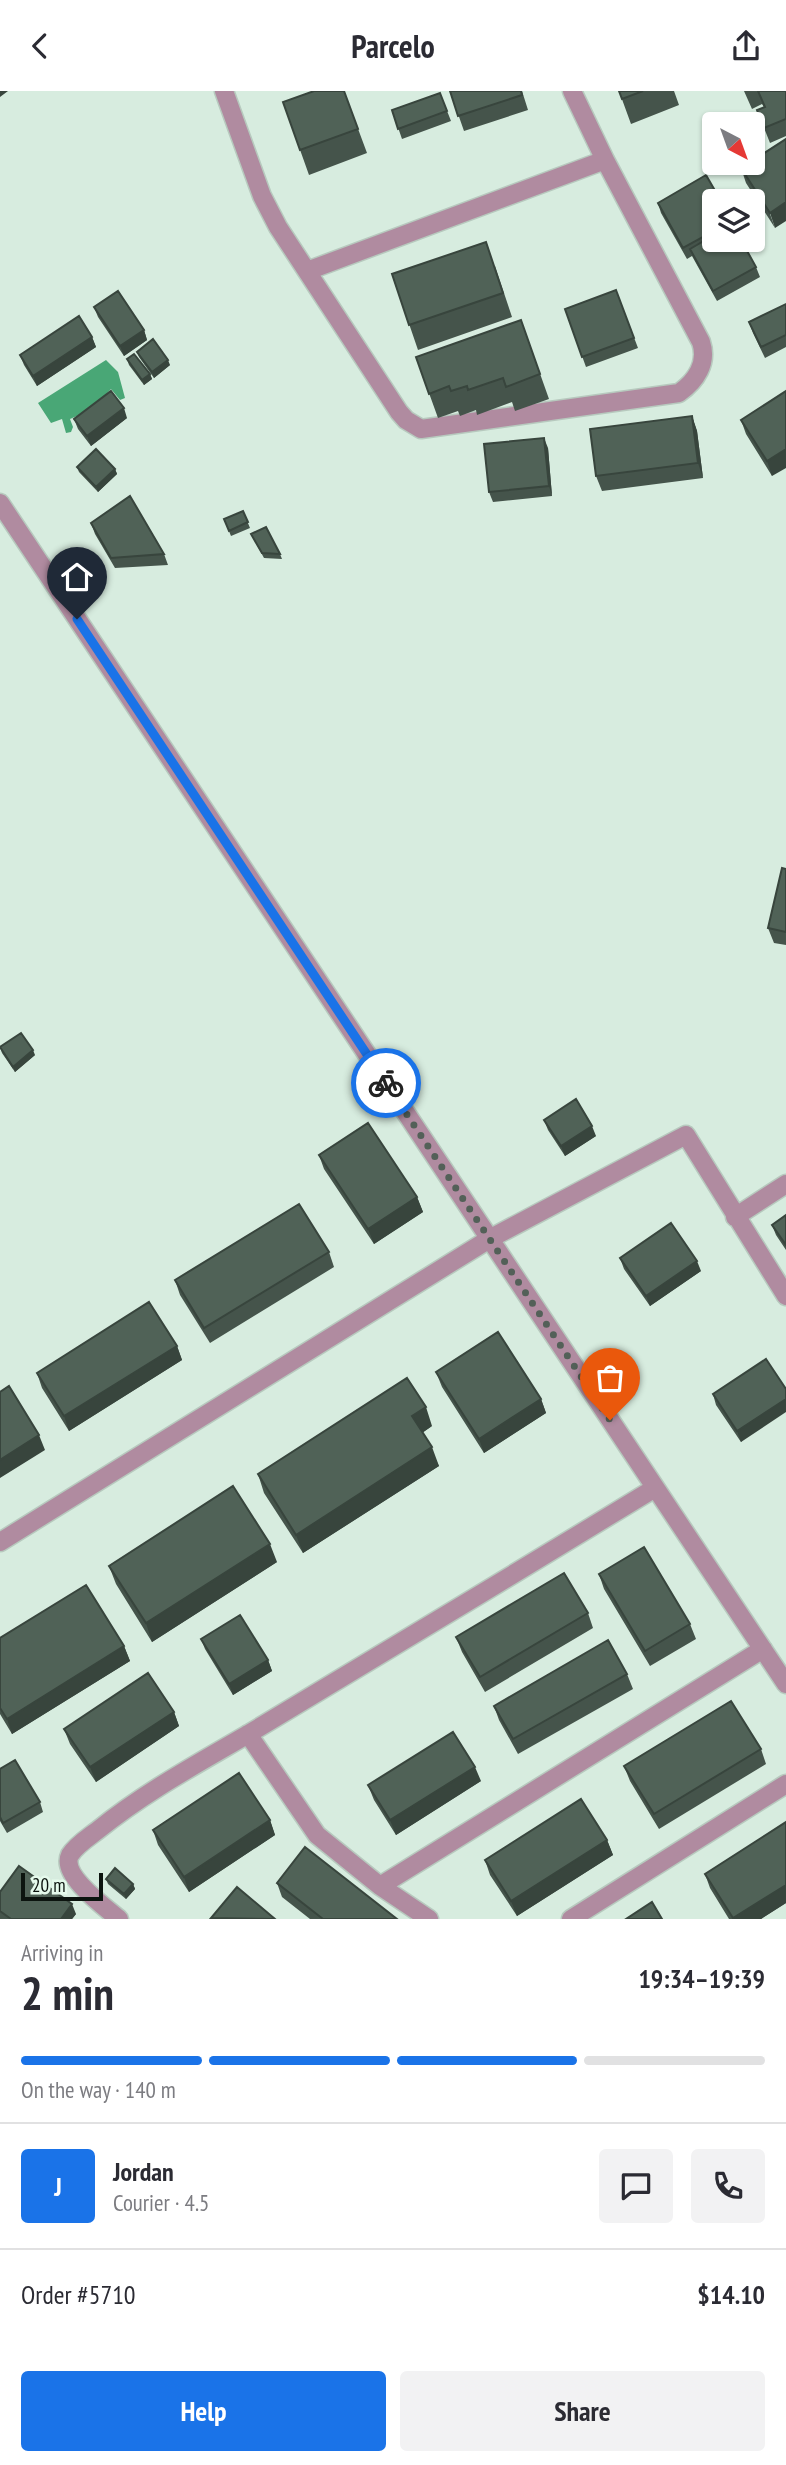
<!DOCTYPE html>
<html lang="en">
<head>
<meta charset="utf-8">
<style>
  body { margin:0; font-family:"PT Sans Narrow",sans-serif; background:#f2f2f3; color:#2b2b33; height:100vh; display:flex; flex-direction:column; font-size:26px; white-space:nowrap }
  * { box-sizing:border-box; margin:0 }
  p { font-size:23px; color:#7c7c81 }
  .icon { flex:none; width:38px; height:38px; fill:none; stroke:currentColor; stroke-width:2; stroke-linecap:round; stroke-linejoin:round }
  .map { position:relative; height:1828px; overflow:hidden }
  .details { display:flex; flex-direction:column; background:#fff; flex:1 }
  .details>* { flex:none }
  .needle { width:46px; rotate:139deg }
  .buttons { position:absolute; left:702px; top:21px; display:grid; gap:14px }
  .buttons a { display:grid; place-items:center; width:63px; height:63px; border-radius:7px; background:#fff; box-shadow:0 2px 5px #0004; font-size:35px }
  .scale { position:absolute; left:21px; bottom:18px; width:82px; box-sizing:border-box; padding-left:7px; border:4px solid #0c140f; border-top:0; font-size:19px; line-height:24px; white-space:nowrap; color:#0c140f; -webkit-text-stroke:5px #e5faec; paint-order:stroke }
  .pin { position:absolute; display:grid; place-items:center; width:60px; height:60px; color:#fff; margin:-72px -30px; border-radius:50% 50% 50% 0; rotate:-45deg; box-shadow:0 0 7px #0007 }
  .pin .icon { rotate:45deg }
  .courier { position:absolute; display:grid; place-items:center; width:70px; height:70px; margin:-35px; border:5px solid #1a73e8; border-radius:50%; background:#fff; color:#222; box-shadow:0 2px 9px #0007 }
  .summary em { font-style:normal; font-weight:800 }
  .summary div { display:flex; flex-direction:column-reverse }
  .summary { display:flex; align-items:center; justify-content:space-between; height:119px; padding:0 21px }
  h1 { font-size:46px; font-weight:800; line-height:52px }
  .bar { display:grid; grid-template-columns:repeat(4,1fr); gap:10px 7px; align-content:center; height:84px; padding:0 21px }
  .bar i { height:9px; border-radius:5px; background:#e1e1e2 }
  .bar .selected { background:#1a73e8 }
  .bar p { grid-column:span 4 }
  .line { display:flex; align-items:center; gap:18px; padding:0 21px; border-top:2px solid #e1e1e2 }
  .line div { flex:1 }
  .round { display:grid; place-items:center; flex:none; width:74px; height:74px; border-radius:7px; background:#f2f2f3 }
  .cta { display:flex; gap:14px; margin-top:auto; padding:14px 21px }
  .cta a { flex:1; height:80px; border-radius:7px; background:#1a73e8; color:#fff; font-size:28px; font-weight:800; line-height:80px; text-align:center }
  .cta a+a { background:#f2f2f3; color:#2b2b33 }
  header { display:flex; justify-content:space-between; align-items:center; height:91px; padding:0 21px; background:#fff; font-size:32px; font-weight:800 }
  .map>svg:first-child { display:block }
</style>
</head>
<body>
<header><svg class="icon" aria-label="back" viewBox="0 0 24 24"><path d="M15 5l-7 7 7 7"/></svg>Parcelo<svg class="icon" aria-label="share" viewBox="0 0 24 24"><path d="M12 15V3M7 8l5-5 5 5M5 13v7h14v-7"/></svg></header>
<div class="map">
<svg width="786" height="1828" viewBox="0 0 786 1828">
  <rect width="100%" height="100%" fill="#d7ecdf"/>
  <path fill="#49a776" d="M106 269 118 281 125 307 120 309 111 298 93 318 70 328 73 336 71 341 66 342 62 328 51 332 38 312Z"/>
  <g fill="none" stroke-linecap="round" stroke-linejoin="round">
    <g stroke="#b7c9be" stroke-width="21">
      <path id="minor" d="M224 0 262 105 278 136 399 321 406 329 421 338 679 302C696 290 708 272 701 251L605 69 572 0
        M307 180 605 69
        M0 412 786 1593
        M735 1126 786 1093
        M0 1451 491 1147 686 1044 786 1205
        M248 1643 317 1744 380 1795 429 1828
        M380 1795 763 1558
        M119 1828C106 1817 60 1784 70 1764 76 1754 89 1746 98 1739 145 1701 197 1673 250 1642 386 1561 520 1479 655 1397
        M571 1828 786 1693"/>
    </g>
    <use href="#minor" stroke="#b08ba0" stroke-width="18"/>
  </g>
  <path fill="#45544b" d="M344 0 367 62 309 84 283 11Z
    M450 0H522L528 19 464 40Z
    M619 0H674L679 14 631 33Z
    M744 0H786V45L770 52 757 19 764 16 762 13 752 18Z
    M440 2 451 30 402 48 392 19Z
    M752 72 775 137 746 92 741 77Z
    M714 110V149L756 176 760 186 717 210 692 165 687 168 661 122 658 112Z
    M495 175 512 226 418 259 392 183Z
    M616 199 638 257 586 276 565 218Z
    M786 213V256L765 267 753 242 749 231Z
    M94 216 144 239 147 249 124 265 98 226Z
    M521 229 549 308 515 320 512 311 477 324 476 319 460 325 458 320 438 327 416 266Z
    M92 246 96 256 37 295 24 274 20 264Z
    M137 261 170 274 154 287 139 266Z
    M127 268 150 283 152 288 144 294 129 274Z
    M786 300 772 385 746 343 741 329Z
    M692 325 697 340 703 387 602 400 596 385Z
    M127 327 91 355 78 338 74 328Z
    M548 357 552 405 493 411 489 401Z
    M77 376 115 378 117 383 98 401 79 381Z
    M243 420 250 437 231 445 224 428Z
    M91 432 164 463 168 474 115 477 95 443Z
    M251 443 280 463 282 468 264 467Z
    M786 778V854L774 852 768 837Z
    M0 956 35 964 15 981 2 962Z
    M544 1029 596 1045 565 1065 548 1039Z
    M319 1064 417 1106 423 1121 374 1153 324 1078Z
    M786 1124V1159L776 1144 772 1134Z
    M329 1161 334 1176 210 1252 180 1204 175 1189Z
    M620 1167 701 1180 650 1215 624 1178Z
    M177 1255 182 1269 69 1340 42 1297 37 1282Z
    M436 1281 541 1308 546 1322 484 1362 442 1296Z
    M786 1298 741 1351 716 1314 713 1303Z
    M432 1335 422 1342 439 1375 303 1462 264 1402 258 1383Z
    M277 1471 152 1551 116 1493 109 1475Z
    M599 1483 690 1533 696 1548 650 1575 604 1498Z
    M588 1522 593 1537 485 1601 462 1561 456 1546Z
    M0 1547 124 1555 130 1570 12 1643 0 1623Z
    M201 1548 268 1569 272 1580 233 1604 205 1558Z
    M627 1583 633 1598 518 1663 499 1629 494 1615Z
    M174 1621 179 1635 96 1691 70 1653 64 1638Z
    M761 1658 766 1673 659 1738 630 1690 624 1675Z
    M0 1678 40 1711 43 1721 7 1742 0 1730Z
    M481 1690 396 1744 374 1709 368 1694Z
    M270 1729 275 1744 189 1801 158 1754 153 1739Z
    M786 1731V1812L761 1828H729L710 1797 705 1783Z
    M607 1749 613 1764 517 1825 490 1784 485 1769Z
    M106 1788 133 1793 135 1798 126 1808 108 1793Z
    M277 1792 397 1828H310L282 1806Z
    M0 1801 76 1823 72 1828H0Z"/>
  <path fill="#38453d" d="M0 0H8L0 6Z
    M786 111V130L775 137 770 122Z
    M144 239 147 249 124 265 120 255Z
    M92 246 96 256 37 295 33 285Z
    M168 269 170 274 154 287 152 281Z
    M150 283 152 288 144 294 142 289Z
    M124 317 127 327 91 355 87 345Z
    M692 325 697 340 703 387 698 372Z
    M544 347 548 357 552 405 549 395Z
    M786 358V377L772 385 767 370Z
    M115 378 117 383 98 401 96 396Z
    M33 959 35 964 15 981 13 976Z
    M592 1035 596 1045 565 1065 561 1055Z
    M417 1106 423 1121 374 1153 368 1138Z
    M697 1170 701 1180 650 1215 646 1205Z
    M177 1255 182 1269 69 1340 64 1325Z
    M541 1308 546 1322 484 1362 479 1348Z
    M786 1308V1321L741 1351 737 1340Z
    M426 1316 432 1335 419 1344 412 1325Z
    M39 1344 45 1359 0 1387V1369Z
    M432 1356 439 1375 303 1462 296 1444Z
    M270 1453 277 1471 152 1551 146 1532Z
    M124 1555 130 1570 12 1643 7 1628Z
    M268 1569 272 1580 233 1604 229 1593Z
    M174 1621 179 1635 96 1691 90 1676Z
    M475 1676 481 1690 396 1744 390 1729Z
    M270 1729 275 1744 189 1801 184 1786Z
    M607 1749 613 1764 517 1825 511 1810Z
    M133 1793 135 1798 126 1808 124 1803Z
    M786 1794V1812L761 1828H733Z
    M72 1813 76 1823 72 1828H61Z"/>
  <path fill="#506257" stroke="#38453d" stroke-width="2" d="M314 0H344L358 38 300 59 283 11Z
    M450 0H521L522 4 458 25Z
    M619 0H643L622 8Z
    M758 0H786V28L764 37 757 19 765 16Z
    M440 2 447 20 398 38 392 19Z
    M786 48V111L770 122 741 77 750 72H752V70Z
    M706 84 721 110H714V140L683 157 658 112Z
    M714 144V149H741L756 176 713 200 690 158Z
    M486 151 503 202 409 234 392 183Z
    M616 199 634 247 582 266 565 218Z
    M118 200 144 239 120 255 94 216Z
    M786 213V244L761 256 749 231Z
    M79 225 92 246 33 285 20 264Z
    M521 229 540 283 506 296 503 287 468 299 467 295 451 300 449 295 429 303 416 266Z
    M153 248 168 269 152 281 137 261Z
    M134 263 150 283 142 289 127 268Z
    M111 300 124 317 87 345 74 328Z
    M786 300V358L767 370 741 329Z
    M692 325 698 372 596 385 590 338Z
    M544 347 549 395 489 401 484 353Z
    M96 358 115 378 96 396 77 376Z
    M130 405 164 463 111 467 91 432Z
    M243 420 248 431 229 440 224 428Z
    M266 436 280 463 262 462 251 443Z
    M782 777 786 778V841L768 837Z
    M21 942 33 959 13 976 0 956Z
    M576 1008 592 1035 561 1055 544 1029Z
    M368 1032 417 1106 368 1138 319 1064Z
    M299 1113 329 1161 204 1237 175 1189Z
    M786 1124V1154L772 1134Z
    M671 1132 697 1170 646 1205 620 1167Z
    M149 1211 177 1255 64 1325 37 1282Z
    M498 1241 541 1308 479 1348 436 1281Z
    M766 1268 786 1298V1308L737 1340 713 1303Z
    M407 1287 426 1316 412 1325 432 1356 296 1444 258 1383Z
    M9 1295 39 1344 0 1369V1301Z
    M233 1395 270 1453 146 1532 109 1475Z
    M644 1456 690 1533 645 1560 599 1483Z
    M564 1482 588 1522 480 1586 456 1546Z
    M86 1494 124 1555 7 1628 0 1617V1547Z
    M240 1524 268 1569 229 1593 201 1548Z
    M608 1549 627 1583 513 1648 494 1615Z
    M148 1582 174 1621 90 1676 64 1638Z
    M731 1610 761 1658 654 1723 624 1675Z
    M453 1641 475 1676 390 1729 368 1694Z
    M15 1669 40 1711 3 1732 0 1726V1678Z
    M239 1682 270 1729 184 1786 153 1739Z
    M581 1708 607 1749 511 1810 485 1769Z
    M786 1731V1794L733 1827 705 1783Z
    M305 1756 397 1828H323L277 1792Z
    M19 1775 72 1813 61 1828H11L0 1820V1801Z
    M115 1777 133 1793 124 1803 106 1788Z
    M237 1796 275 1828 211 1827Z
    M652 1811 662 1828H626Z"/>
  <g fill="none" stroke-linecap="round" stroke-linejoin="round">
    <path stroke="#536058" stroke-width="7" stroke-dasharray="0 12.6" d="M386 992 610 1329"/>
    <path stroke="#1a73e8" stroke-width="9" d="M77 528 386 992"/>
  </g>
</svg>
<div class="buttons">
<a><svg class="needle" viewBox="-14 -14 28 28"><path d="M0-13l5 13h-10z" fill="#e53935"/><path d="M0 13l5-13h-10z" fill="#7c7c81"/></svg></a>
<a><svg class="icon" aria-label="layers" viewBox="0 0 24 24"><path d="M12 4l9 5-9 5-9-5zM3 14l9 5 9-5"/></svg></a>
</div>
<div class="scale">20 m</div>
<div class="pin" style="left:610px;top:1329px;background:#ea580c"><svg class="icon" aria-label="bag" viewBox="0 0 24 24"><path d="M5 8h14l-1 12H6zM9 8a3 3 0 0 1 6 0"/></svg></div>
<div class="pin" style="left:77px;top:528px;background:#1f2937"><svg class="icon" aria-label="home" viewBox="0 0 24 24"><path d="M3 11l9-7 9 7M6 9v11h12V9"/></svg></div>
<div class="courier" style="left:386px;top:992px"><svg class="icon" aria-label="bike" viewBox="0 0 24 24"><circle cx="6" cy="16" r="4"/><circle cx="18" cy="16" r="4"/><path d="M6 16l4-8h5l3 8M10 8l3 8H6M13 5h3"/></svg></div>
</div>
<section class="details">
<div class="summary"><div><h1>2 min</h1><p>Arriving in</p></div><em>19:34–19:39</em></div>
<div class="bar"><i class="selected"></i><i class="selected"></i><i class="selected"></i><i></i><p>On the way · 140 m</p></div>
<div class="line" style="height:126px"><b class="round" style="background:#1a73e8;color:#fff">J</b><div><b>Jordan</b><p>Courier · 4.5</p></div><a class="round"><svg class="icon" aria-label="chat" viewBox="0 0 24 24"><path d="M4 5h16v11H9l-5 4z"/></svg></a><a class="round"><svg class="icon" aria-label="phone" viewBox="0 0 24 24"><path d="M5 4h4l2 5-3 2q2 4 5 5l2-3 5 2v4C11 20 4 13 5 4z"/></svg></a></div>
<div class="line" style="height:91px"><div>Order #5710</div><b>$14.10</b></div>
<div class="cta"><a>Help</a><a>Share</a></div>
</section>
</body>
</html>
